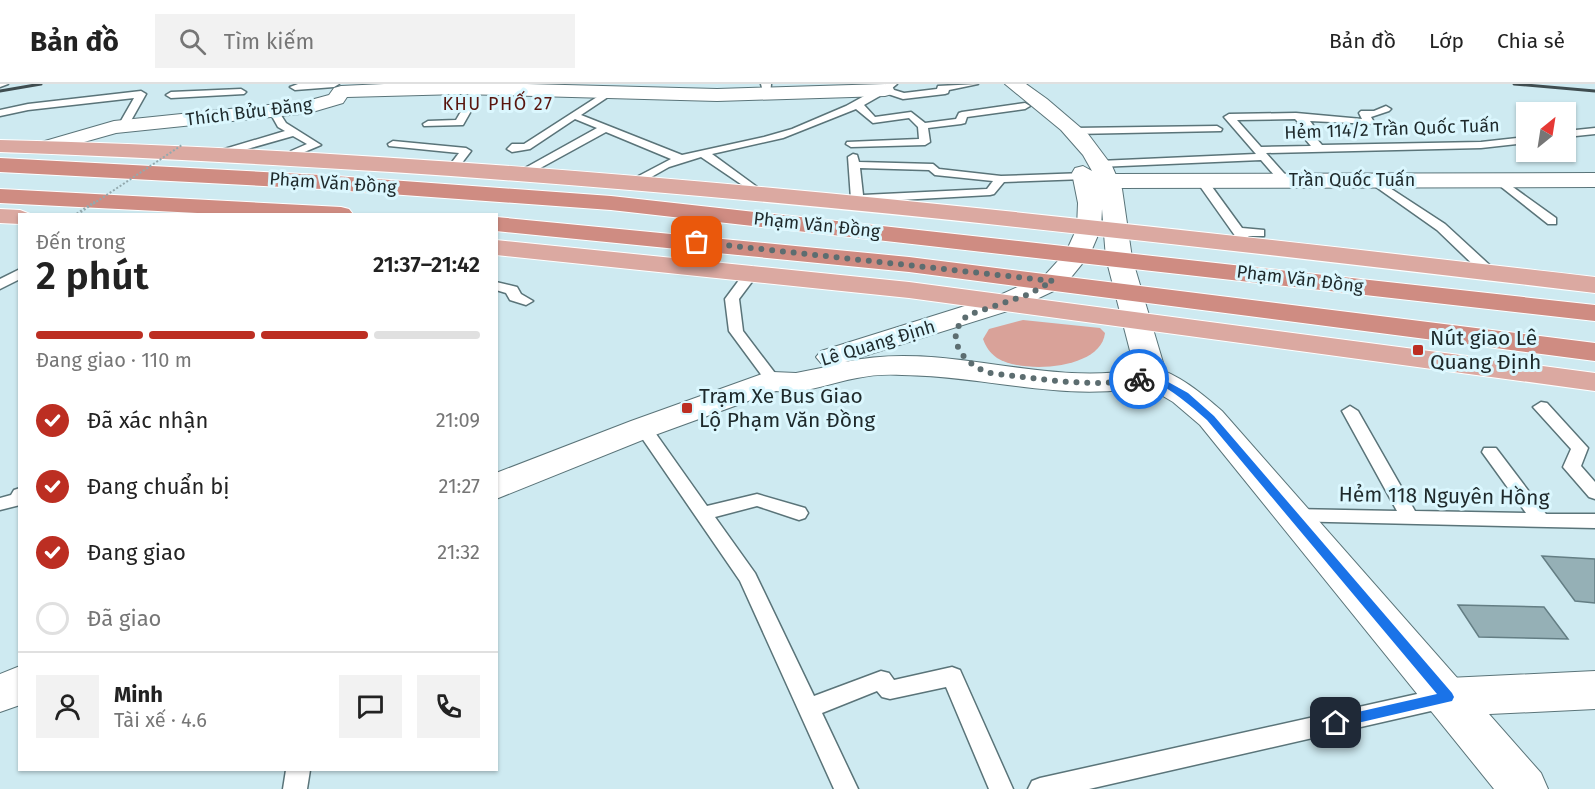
<!DOCTYPE html>
<html lang="vi">
<head>
<meta charset="utf-8">
<style>
  body { margin:0; font-family:"Fira Sans",sans-serif; background:#f2f2f2; color:#222; height:100vh; display:flex; flex-direction:column; font-size:22px; white-space:nowrap }
  * { box-sizing:border-box; margin:0 }
  p { font-size:20px; color:#767676 }
  .icon { flex:none; width:33px; height:33px; fill:none; stroke:currentColor; stroke-width:2; stroke-linecap:round; stroke-linejoin:round }
  .map { position:relative; flex:1; overflow:hidden }
  .side { position:absolute; left:18px; top:129px; width:480px; height:558px; display:flex; flex-direction:column; background:#fff; border-radius:0px; box-shadow:0 2px 4px #0004 }
  .side>* { flex:none }
  .needle { width:39px; rotate:30deg }
  .buttons { position:absolute; left:1516px; top:18px; display:grid; gap:12px }
  .buttons a { display:grid; place-items:center; width:60px; height:60px; border-radius:0px; background:#fff; box-shadow:0 2px 4px #0004; font-size:30px }
  .pin { position:absolute; display:grid; place-items:center; width:51px; height:51px; color:#fff; margin:-26px; border-radius:12px; box-shadow:0 3px 9px #0006 }
  .courier { position:absolute; display:grid; place-items:center; width:60px; height:60px; margin:-30px; border:4px solid #1a73e8; border-radius:50%; background:#fff; color:#222; box-shadow:0 2px 8px #0007 }
  .summary em { font-style:normal; font-weight:600 }
  .summary div { display:flex; flex-direction:column-reverse }
  .summary { display:flex; align-items:center; justify-content:space-between; height:102px; padding:0 18px }
  h1 { font-size:39px; font-weight:600; line-height:45px }
  .bar { display:grid; grid-template-columns:repeat(4,1fr); gap:9px 6px; align-content:center; height:72px; padding:0 18px }
  .bar i { height:8px; border-radius:4px; background:#e0e0e0 }
  .bar .selected { background:#bc2e22 }
  .bar p { grid-column:span 4 }
  .line { display:flex; align-items:center; gap:15px; padding:0 18px; border-top:2px solid #e0e0e0 }
  .line div { flex:1 }
  .round { display:grid; place-items:center; flex:none; width:63px; height:63px; border-radius:0px; background:#f2f2f2 }
  ol { padding:0 18px; list-style:none }
  li { display:flex; align-items:center; gap:18px; height:66px }
  li p { margin-inline-start:auto }
  li .icon { padding:6px; border-radius:50%; background:#bc2e22; color:#fff; stroke-width:4 }
  li:last-child { color:#767676 }
  li i { width:33px; height:33px; border:3px solid #e0e0e0; border-radius:50% }
  header { display:flex; align-items:center; gap:36px; box-sizing:border-box; height:84px; padding:0 30px; background:#fff; border-bottom:2px solid #e0e0e0 }
  header strong { font-size:28px }
  nav { display:flex; gap:33px; margin-inline-start:auto; font-size:21px }
  .search { width:420px; height:54px; background:#f2f2f2; display:flex; align-items:center; gap:15px; box-sizing:border-box; padding:0 21px; border-radius:0px; color:#767676; font-size:22px }
  .map>svg:first-child { display:block }
</style>
</head>
<body>
<header>
<strong>Bản đồ</strong>
<div class="search"><svg class="icon" aria-label="search" viewBox="0 0 24 24"><circle cx="10" cy="10" r="6"/><path d="M15 15l6 6"/></svg>Tìm kiếm</div>
<nav><a>Bản đồ</a><a>Lớp</a><a>Chia sẻ</a></nav>
</header>
<div class="map">
<svg width="1595" height="705" viewBox="0 0 1595 705">
  <rect width="100%" height="100%" fill="#ceeaf1"/>
  <path fill="#d9a299" d="M1023 236 1100 244 1105 249C1101 286 1022 290 997 274 990 269 986 263 983 255L989 245Z"/>
  <path fill="#95b0b6" stroke="#647e84" stroke-width="1.5" d="M1542 472 1595 475V519L1575 517Z
    M1458 521 1544 523 1568 555 1479 553Z"/>
  <g fill="none" stroke-linecap="round" stroke-linejoin="round">
    <g stroke="#5a7479" stroke-width="3">
      <path id="service" d="M0 0H8L0 3Z
        M298 0H339L334 3 295 6 290 3Z
        M761 0H771L770 11H764Z
        M886 0H897L891 5 904 9 937 5 938 2 978 0 949 6 948 9 945 10 903 15 885 9 864 21 875 33 911 28 925 39 956 35 959 29 962 28 1025 19 1030 22 1025 25 967 33 965 39 961 40 928 44 930 58 925 61 851 63 846 60 847 58 919 55 918 43 909 34 873 39 856 25 783 54 712 70 764 108 766 110 760 113 701 73 669 83 639 100H631V96L671 75 606 48 524 93H516V89L597 44 575 35 530 65 512 68 507 65 512 60H524L611 4 614 5V9L581 31 682 71 764 53 792 45 846 22Z
        M476 2 484 4 463 41 424 42 423 40 428 37 456 36Z
        M241 5 246 8 244 10 171 14 166 11 171 8Z
        M141 7 146 10 128 42 123 45 118 42 134 14 28 26 0 32V26L28 20Z
        M1386 22 1391 25 1389 27 1371 33 1374 38 1373 40 1310 37 1313 41 1307 44 1322 61 1481 58 1527 53V59L1481 64 1266 69 1291 97 1285 100 1281 99 1261 76 1099 83 1094 80 1099 77 1256 70 1224 33 1229 30 1296 29 1362 35 1359 29 1361 27H1374ZM1295 35 1299 39 1294 42 1311 62 1261 63 1237 36Z
        M274 24 277 25 286 39 321 61 302 69 303 79H295L291 67 307 60 293 52 219 73H211V69L285 47 278 43 269 27Z
        M1217 42 1222 45 1221 47 1074 50 1069 47 1074 44Z
        M1595 44V50L1566 53V47Z
        M393 57 466 64 471 67 455 88 451 89 446 86 459 69 389 62 388 60Z
        M853 70 857 71 859 78 933 80 939 85 1001 92 1085 89 1091 92 1085 95 1004 98 994 110 990 111 864 118 858 122 854 121 851 115 848 73ZM860 84 929 86 935 91 993 97 987 105 863 111Z
        M1373 93 1445 140 1495 186 1497 189 1495 192H1485L1437 146 1369 98 1367 96Z
        M1499 93 1556 134V140H1548L1495 98 1493 96Z
        M1203 95 1207 96 1242 144 1264 146V152H1248L1253 160 1251 163H1243L1197 98Z
        M753 183 760 187 739 215 743 247 781 297 773 302 768 300 729 247 725 215 748 184Z
        M20 185V195L0 205V195Z
        M496 198 517 203 521 210 533 217 526 221 510 216 506 209 496 206Z
        M1541 318 1547 319 1588 364 1581 382 1595 398V415L1589 413 1563 383 1571 365 1533 323Z
        M1350 322 1358 327 1415 427 1526 429 1482 368 1484 364H1496L1546 430H1595V444L1286 437 1283 432 1286 427 1292 425 1397 427 1342 327Z
        M643 339 649 340 707 422 757 410 805 424 808 429 805 434 799 436 757 422 715 433 755 489 814 612 881 587 889 589 894 596 952 583 960 586 1013 705H989L946 603 890 615 882 613 877 607 822 629 858 705H834L740 497 635 344 637 340Z
        M20 404V421L0 426V414L11 411 14 406Z
        M1444 604 1452 607 1455 614 1452 621 1444 624 1089 705H1028L1032 697 1040 694Z
        M286 686H310L307 705H283Z"/>
    </g>
    <g stroke="#5a7479" stroke-width="2">
      <path id="minor" d="M384 0H527L717 5 885 0 892 2 894 6 892 10 885 12 717 17 460 10 347 13 343 19 309 29 116 49 45 69 38 67 35 63 38 59 114 37 307 17 329 11 334 4 341 2Z
        M1595 89V103L1108 104 1100 102 1097 97 1100 92 1108 90Z
        M1595 587V625L1448 632 1432 627 1426 613 1432 599 1448 594Z"/>
    </g>
    <g stroke="#5a7479" stroke-width="2">
      <path id="tertiary" d="M1152 283C1179 290 1201 309 1222 327L1541 689 1548 705H1494L1200 341 1173 318 1141 299 1137 292 1141 285Z"/>
    </g>
    <g stroke="#5a7479" stroke-width="2">
      <path id="secondary" d="M1005 0H1026L1047 15 1088 50 1112 82 1122 105 1132 174 1167 292 1163 299C1071 322 993 292 902 291 887 290 871 291 857 294 829 299 804 311 776 307L655 351 496 415V389L631 337 762 290 773 288 796 289 831 282 821 279 816 273 821 267 1000 211 1046 190 1066 168 1077 144 1078 119 1072 89 1075 84 1083 82 1092 87 1083 71 1061 46ZM1102 125 1106 174 1135 286C1038 302 941 256 845 278L1020 223 1064 202 1090 170 1101 144Z
        M20 582V621L0 628V590Z"/>
    </g>
    <g stroke="#fff" stroke-width="2">
      <path id="primary" d="M0 56C534 69 1065 132 1595 193V209C1155 157 716 105 273 81 182 76 91 71 0 68Z
        M0 125 20 126 30 130H20V140L0 139Z
        M496 156 909 198 1595 289V307L909 214 496 171Z"/>
    </g>
    <g stroke="#fff" stroke-width="2">
      <path id="trunk" d="M0 74 321 91 611 112 1595 221V237L611 126 321 105 0 88Z
        M0 105 341 123 349 125 353 130H217L0 119Z
        M496 133 909 173 1595 259V277L909 188 496 147Z"/>
    </g>
    <use href="#service" fill="#fff" fill-rule="evenodd"/>
    <use href="#minor" fill="#fff" fill-rule="evenodd"/>
    <use href="#tertiary" fill="#fff" fill-rule="evenodd"/>
    <use href="#secondary" fill="#fff" fill-rule="evenodd"/>
    <use href="#primary" fill="#dba9a1" fill-rule="evenodd"/>
    <use href="#trunk" fill="#cf8c82" fill-rule="evenodd"/>
    <path stroke="#3f4d50" stroke-width="3" d="M1514 0 1595 7
      M0 7 41 0"/>
    <path stroke="#93a9ae" stroke-width="2" stroke-dasharray="2 2" stroke-linecap="butt" d="M93 120 182 61"/>
    <path stroke="#93a9ae" stroke-width="3" stroke-dasharray="2 2" stroke-linecap="butt" d="M77 130 95 118"/>
  </g>
  <path fill="#1a73e8" d="M1152 289 1188 309 1214 332 1452 609 1454 613 1452 617 1336 644 1331 643 1329 639 1331 634 1336 633 1437 610 1207 336C1189 320 1173 307 1151 295L1139 298 1135 295Z"/>
  <g fill="none" stroke-linecap="round" stroke-linejoin="round">
    <path stroke="#5c6d70" stroke-width="6" stroke-dasharray="0 10.8" d="M697 158 1053 197 1027 211 968 231C959 239 953 248 957 260 960 271 971 281 982 286 991 291 1004 290 1014 292 1056 297 1097 303 1139 295"/>
  </g>
  <g fill="#bc2e22" stroke="#dbf7fe" stroke-width="2">
    <rect x="1412" y="260" width="12" height="12" rx="3"/>
    <rect x="681" y="318" width="12" height="12" rx="3"/>
  </g>
  <g text-anchor="middle" stroke-width="6" stroke-linejoin="round" paint-order="stroke">
    <g font-size="18" letter-spacing="1.5" fill="#59150e" stroke="#dbf7fe">
      <text x="498" y="26">KHU PHỐ 27</text>
    </g>
    <g font-size="18" fill="#1e292b" stroke="#dbf7fe">
      <text transform="translate(249 28) rotate(-7)" y="6">Thích Bửu Đăng</text>
      <text transform="translate(1392 45) rotate(-2)" y="6">Hẻm 114/2 Trần Quốc Tuấn</text>
      <text x="1352" y="102">Trần Quốc Tuấn</text>
      <text transform="translate(333 99) rotate(4)" y="6">Phạm Văn Đồng</text>
      <text transform="translate(817 141) rotate(6)" y="6">Phạm Văn Đồng</text>
      <text transform="translate(1300 195) rotate(7)" y="6">Phạm Văn Đồng</text>
      <text transform="translate(878 259) rotate(-17)" y="6">Lê Quang Định</text>
    </g>
    <g font-size="21" fill="#1e292b" stroke="#dbf7fe" text-anchor="start">
      <text x="1430" y="261">Nút giao Lê<tspan x="1430" dy="24">Quang Định</tspan></text>
      <text x="699" y="319">Trạm Xe Bus Giao<tspan x="699" dy="24">Lộ Phạm Văn Đồng</tspan></text>
    </g>
    <g font-size="21" fill="#1e292b" stroke="#dbf7fe">
      <text transform="translate(1444 412) rotate(1)" y="7">Hẻm 118 Nguyên Hồng</text>
    </g>
  </g>
</svg>
<div class="buttons">
<a><svg class="needle" viewBox="-14 -14 28 28"><path d="M0-13l5 13h-10z" fill="#e53935"/><path d="M0 13l5-13h-10z" fill="#767676"/></svg></a>
</div>
<div class="pin" style="left:697px;top:158px;background:#ea580c"><svg class="icon" aria-label="bag" viewBox="0 0 24 24"><path d="M5 8h14l-1 12H6zM9 8a3 3 0 0 1 6 0"/></svg></div>
<div class="pin" style="left:1336px;top:639px;background:#1f2937"><svg class="icon" aria-label="home" viewBox="0 0 24 24"><path d="M3 11l9-7 9 7M6 9v11h12V9"/></svg></div>
<div class="courier" style="left:1139px;top:295px"><svg class="icon" aria-label="bike" viewBox="0 0 24 24"><circle cx="6" cy="16" r="4"/><circle cx="18" cy="16" r="4"/><path d="M6 16l4-8h5l3 8M10 8l3 8H6M13 5h3"/></svg></div>
<section class="side">
<div class="summary"><div><h1>2 phút</h1><p>Đến trong</p></div><em>21:37–21:42</em></div>
<div class="bar"><i class="selected"></i><i class="selected"></i><i class="selected"></i><i></i><p>Đang giao · 110 m</p></div>
<ol>
<li><svg class="icon" aria-label="check" viewBox="0 0 24 24"><path d="M5 12l5 5 9-10"/></svg>Đã xác nhận<p>21:09</p></li>
<li><svg class="icon" aria-label="check" viewBox="0 0 24 24"><path d="M5 12l5 5 9-10"/></svg>Đang chuẩn bị<p>21:27</p></li>
<li><svg class="icon" aria-label="check" viewBox="0 0 24 24"><path d="M5 12l5 5 9-10"/></svg>Đang giao<p>21:32</p></li>
<li><i></i>Đã giao</li>
</ol>
<div class="line" style="height:108px"><a class="round"><svg class="icon" aria-label="person" viewBox="0 0 24 24"><circle cx="12" cy="8" r="4"/><path d="M4 21q1-7 8-7t8 7"/></svg></a><div><b>Minh</b><p>Tài xế · 4.6</p></div><a class="round"><svg class="icon" aria-label="chat" viewBox="0 0 24 24"><path d="M4 5h16v11H9l-5 4z"/></svg></a><a class="round"><svg class="icon" aria-label="phone" viewBox="0 0 24 24"><path d="M5 4h4l2 5-3 2q2 4 5 5l2-3 5 2v4C11 20 4 13 5 4z"/></svg></a></div>
</section>
</div>
</body>
</html>
